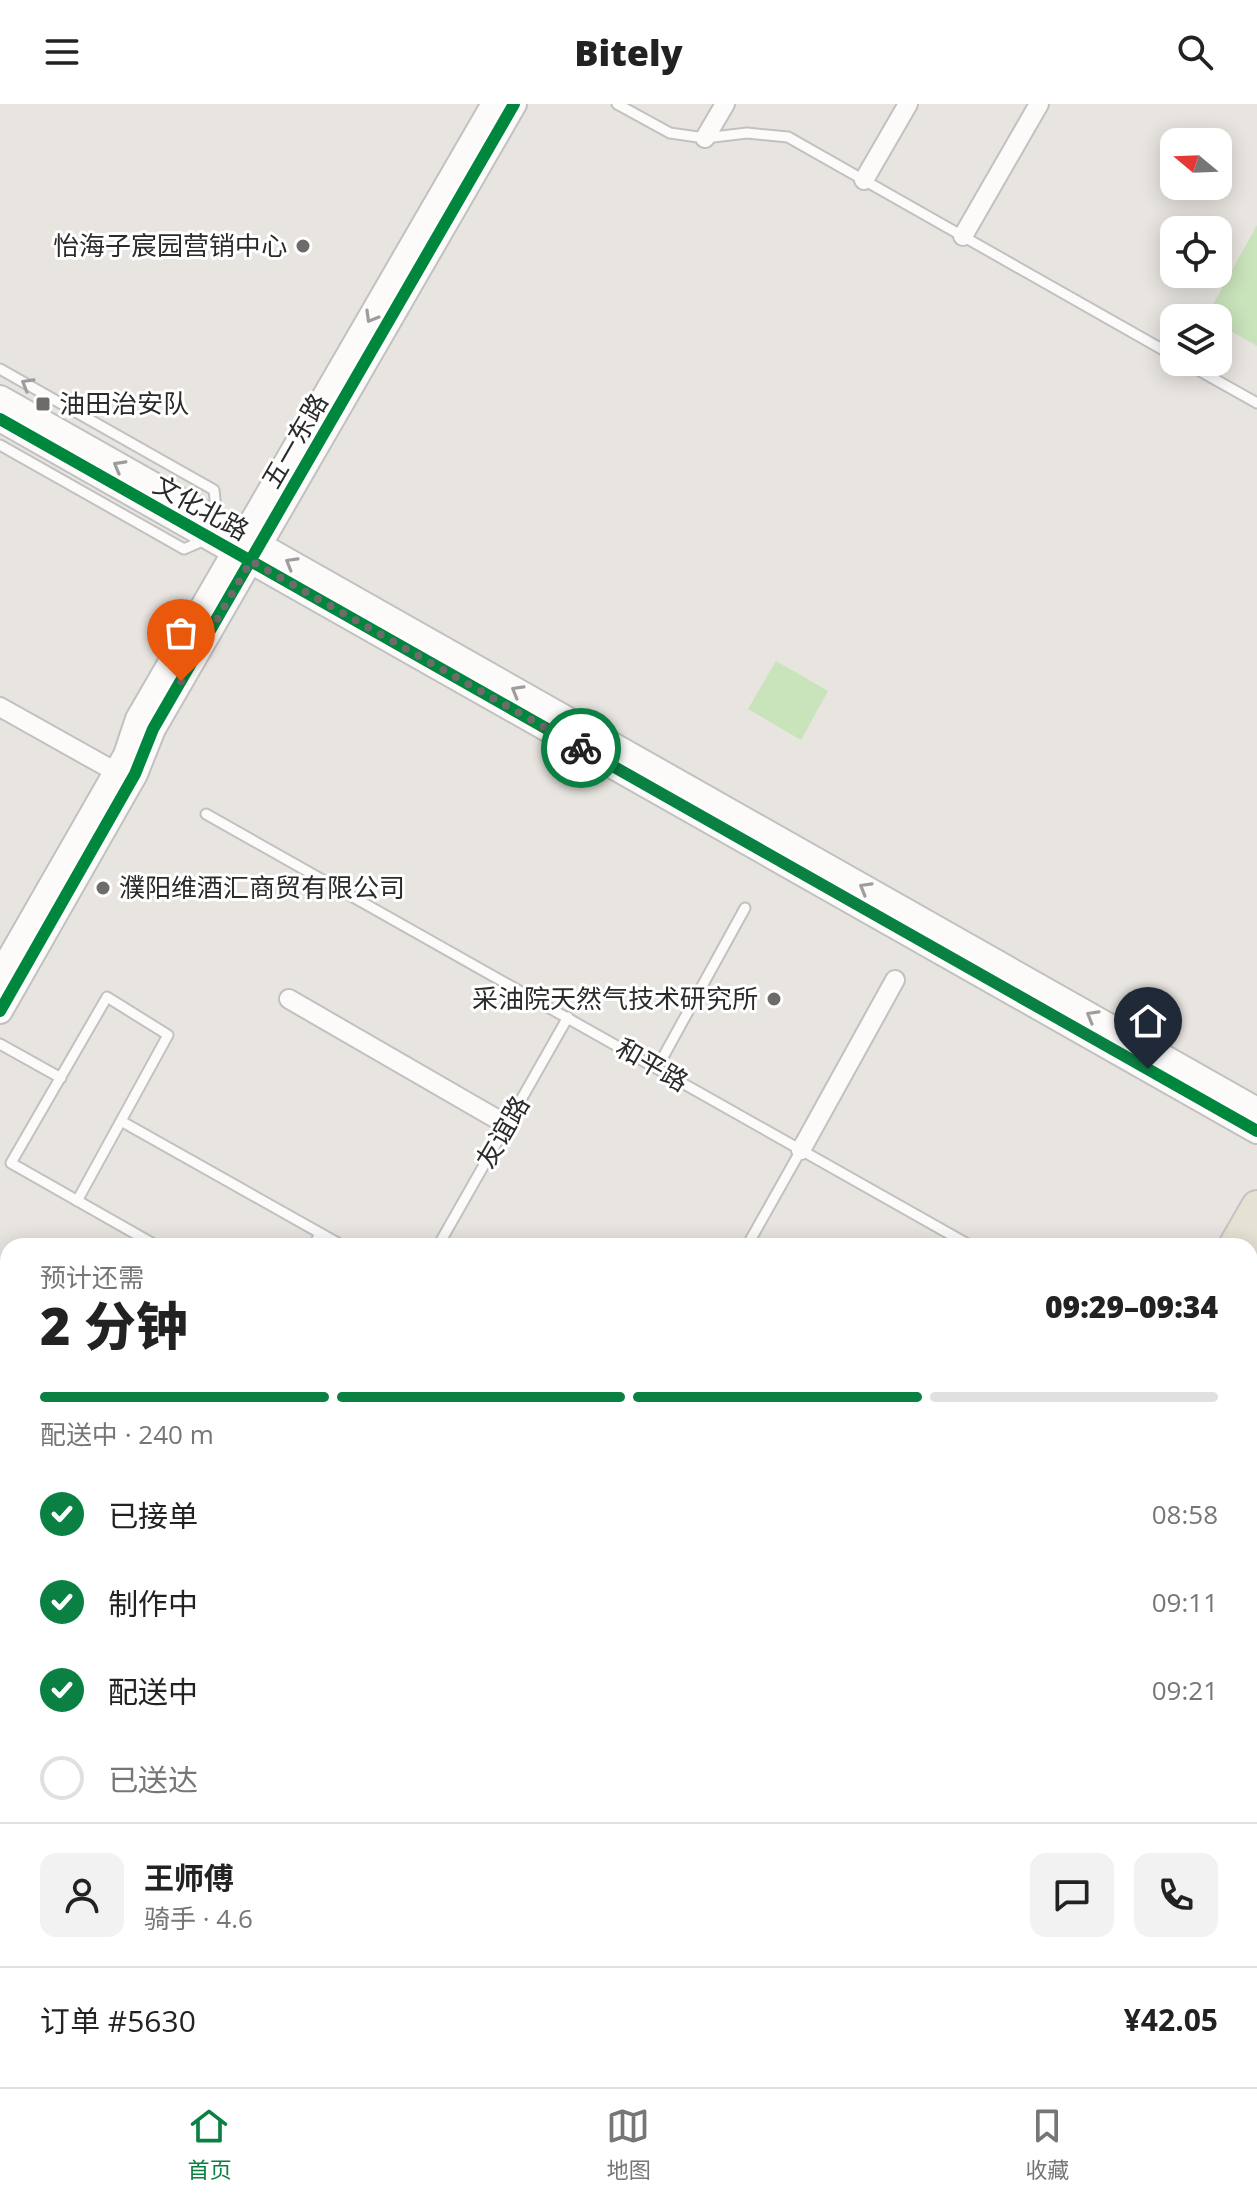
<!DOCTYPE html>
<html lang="zh">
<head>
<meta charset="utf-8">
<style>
  body { margin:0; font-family:"Open Sans","Noto Sans SC",sans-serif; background:#f2f2f2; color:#222; height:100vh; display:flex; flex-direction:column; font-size:30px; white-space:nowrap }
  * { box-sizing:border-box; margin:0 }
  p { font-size:26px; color:#767676 }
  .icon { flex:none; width:44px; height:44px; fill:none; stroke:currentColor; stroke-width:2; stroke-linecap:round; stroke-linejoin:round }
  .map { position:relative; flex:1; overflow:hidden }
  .drawer { position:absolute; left:0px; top:1134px; width:1258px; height:850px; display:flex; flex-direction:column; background:#fff; border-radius:24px 24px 0 0; box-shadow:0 4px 20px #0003 }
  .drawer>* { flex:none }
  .needle { width:52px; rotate:289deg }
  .fabs { position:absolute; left:1160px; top:24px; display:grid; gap:16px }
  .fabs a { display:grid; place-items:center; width:72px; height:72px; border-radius:16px; background:#fff; box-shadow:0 4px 20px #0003; font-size:40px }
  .pin { position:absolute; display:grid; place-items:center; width:68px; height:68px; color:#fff; margin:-82px -34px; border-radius:50% 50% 50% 0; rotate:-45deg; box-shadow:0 0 8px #0007 }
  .pin .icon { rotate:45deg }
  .courier { position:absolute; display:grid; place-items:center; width:80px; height:80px; margin:-40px; border:6px solid #0b8043; border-radius:50%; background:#fff; color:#222; box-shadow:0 2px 10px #0007 }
  .overview em { font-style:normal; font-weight:800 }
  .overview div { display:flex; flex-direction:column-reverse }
  .overview { display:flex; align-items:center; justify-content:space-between; height:136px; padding:0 40px }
  h1 { font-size:52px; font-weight:800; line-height:60px }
  .bar { display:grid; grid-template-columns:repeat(4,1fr); gap:12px 8px; align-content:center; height:96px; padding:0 40px }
  .bar i { height:10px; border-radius:6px; background:#e0e0e0 }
  .bar .on { background:#0b8043 }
  .bar p { grid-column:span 4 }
  .line { display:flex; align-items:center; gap:20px; padding:0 40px; border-top:2px solid #e0e0e0 }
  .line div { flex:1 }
  .round { display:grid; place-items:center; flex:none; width:84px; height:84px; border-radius:16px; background:#f2f2f2 }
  ol { padding:0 40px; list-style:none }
  li { display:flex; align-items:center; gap:24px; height:88px }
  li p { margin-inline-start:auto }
  li .icon { padding:8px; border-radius:50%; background:#0b8043; color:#fff; stroke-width:4 }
  li:last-child { color:#767676 }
  li i { width:44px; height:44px; border:4px solid #e0e0e0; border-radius:50% }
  header { display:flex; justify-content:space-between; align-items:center; height:104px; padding:0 40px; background:#fff; font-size:36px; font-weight:800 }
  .tab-bar { display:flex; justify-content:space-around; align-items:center; height:112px; border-top:2px solid #e0e0e0; background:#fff; font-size:22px; color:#767676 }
  .tab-bar a { display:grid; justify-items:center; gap:4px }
  .tab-bar .on { color:#0b8043 }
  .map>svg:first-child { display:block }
</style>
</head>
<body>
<header><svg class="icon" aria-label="menu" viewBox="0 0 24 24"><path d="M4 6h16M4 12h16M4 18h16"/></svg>Bitely<svg class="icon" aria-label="search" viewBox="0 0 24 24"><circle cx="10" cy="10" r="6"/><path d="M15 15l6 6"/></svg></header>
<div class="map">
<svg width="1257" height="1983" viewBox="0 0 1257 1983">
  <rect width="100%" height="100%" fill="#e8e5e0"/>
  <path fill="#c9e3bb" d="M1257 121V242L1218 220V214L1206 213Z
    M776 557 828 587 801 636 748 605Z"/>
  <path fill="#d3e7b8" d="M8 1290V1659L0 1658V1307Z"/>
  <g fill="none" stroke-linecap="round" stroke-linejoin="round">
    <g stroke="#c2c1c1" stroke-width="13">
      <path id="service" d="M617 0 670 29 705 34 747 29 788 33 1174 252
        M1184 258 1257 299
        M0 265 214 386 217 414
        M0 341 184 445 207 435
        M206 710 971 1142
        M0 940 61 974
        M657 964 745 804
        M121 1017 343 1142
        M77 1097 168 931 107 893 11 1059 157 1142
        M314 1142 320 1129
        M438 1142 568 913
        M747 1142 801 1046
        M1250 1741 1257 1728
        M1250 1797 1257 1801
        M1135 1976 1148 1983
        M1115 1983 1119 1976"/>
    </g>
    <g stroke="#c2c1c1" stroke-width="22">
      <path id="minor" d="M705 34 725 0
        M864 76 908 0
        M963 132 1039 0
        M0 603 116 668
        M289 895 507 1021
        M801 1046 895 876
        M0 1913 8 1899"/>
    </g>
    <g stroke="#c2c1c1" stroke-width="28">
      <path id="tertiary" d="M0 294 1257 1006
        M0 315 1257 1027
        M0 871 126 651 138 615 494 0
        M0 907 135 670 153 625 514 0
        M0 1740 8 1744
        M0 1764 8 1769
        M371 1976 384 1983
        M416 1976 428 1983"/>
    </g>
    <g stroke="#c5c3c1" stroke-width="34">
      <path id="primary" d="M1234 1142 1257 1102
        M1250 1157 1257 1145
        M756 1983 760 1976
        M783 1983 787 1976"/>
    </g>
    <use href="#service" stroke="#fcfbfa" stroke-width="9"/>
    <use href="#minor" stroke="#fcfbfa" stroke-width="18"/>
    <use href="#tertiary" stroke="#fcfbfa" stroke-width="24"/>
    <use href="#primary" stroke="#e5e2d4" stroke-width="30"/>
    <g stroke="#fff" stroke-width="17">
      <path id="cycleway" d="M0 315 1257 1027
        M0 907 135 670 153 625 514 0"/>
    </g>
    <use href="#cycleway" stroke="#00873e" stroke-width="12"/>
  </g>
  <defs><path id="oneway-chevron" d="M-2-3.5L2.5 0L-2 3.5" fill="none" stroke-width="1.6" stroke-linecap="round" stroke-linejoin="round" transform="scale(2)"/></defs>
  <g stroke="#9e9d9d">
    <use href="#oneway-chevron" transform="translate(371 213) rotate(120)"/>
    <use href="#oneway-chevron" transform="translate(27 280) rotate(-150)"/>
    <use href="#oneway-chevron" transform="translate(119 362) rotate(-151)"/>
    <use href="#oneway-chevron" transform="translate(291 459) rotate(-150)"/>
    <use href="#oneway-chevron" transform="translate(517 587) rotate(-150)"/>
    <use href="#oneway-chevron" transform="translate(865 784) rotate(-150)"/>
    <use href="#oneway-chevron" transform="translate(1092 912) rotate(-150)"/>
  </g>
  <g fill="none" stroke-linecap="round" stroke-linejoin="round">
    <path stroke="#6d6c6a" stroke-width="8" stroke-dasharray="0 14.4" d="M181 577 251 457 581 644"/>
    <path stroke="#0b8043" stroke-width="10" d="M581 644 1148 965"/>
  </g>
  <g fill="#6d6c6a" stroke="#fff" stroke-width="3">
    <circle cx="303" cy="142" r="8"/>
    <rect x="35" y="292" width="16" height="16" rx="4"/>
    <circle cx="103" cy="784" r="8"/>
    <circle cx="774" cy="895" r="8"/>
  </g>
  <g text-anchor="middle" stroke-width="6" stroke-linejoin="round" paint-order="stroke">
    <g font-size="26" fill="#2b2b2b" stroke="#fff" text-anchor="end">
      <text x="287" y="151">怡海子宸园营销中心</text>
      <text x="59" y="309" text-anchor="start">油田治安队</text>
      <text x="119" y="793" text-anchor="start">濮阳维酒汇商贸有限公司</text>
      <text x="758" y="904">采油院天然气技术研究所</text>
    </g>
    <g font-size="26" fill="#2b2b2b" stroke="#fff">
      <text transform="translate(295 337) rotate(-60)" y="9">五一东路</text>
      <text transform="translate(201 404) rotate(29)" y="9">文化北路</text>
      <text transform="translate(652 961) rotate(30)" y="9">和平路</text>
      <text transform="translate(503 1028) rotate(-60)" y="9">友谊路</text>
    </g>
  </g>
</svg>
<div class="fabs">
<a><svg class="needle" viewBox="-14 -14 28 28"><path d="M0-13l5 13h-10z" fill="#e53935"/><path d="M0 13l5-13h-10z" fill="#767676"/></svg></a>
<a><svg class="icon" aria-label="locate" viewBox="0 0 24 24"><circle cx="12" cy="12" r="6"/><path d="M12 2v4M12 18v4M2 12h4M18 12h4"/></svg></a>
<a><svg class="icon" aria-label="layers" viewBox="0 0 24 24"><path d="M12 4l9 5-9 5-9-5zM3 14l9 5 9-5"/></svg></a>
</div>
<div class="pin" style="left:181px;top:577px;background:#ea580c"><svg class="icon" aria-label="bag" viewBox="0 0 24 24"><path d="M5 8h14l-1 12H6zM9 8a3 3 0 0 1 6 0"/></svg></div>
<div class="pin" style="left:1148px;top:965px;background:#1f2937"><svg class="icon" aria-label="home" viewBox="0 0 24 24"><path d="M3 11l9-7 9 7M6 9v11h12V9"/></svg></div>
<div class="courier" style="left:581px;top:644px"><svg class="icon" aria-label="bike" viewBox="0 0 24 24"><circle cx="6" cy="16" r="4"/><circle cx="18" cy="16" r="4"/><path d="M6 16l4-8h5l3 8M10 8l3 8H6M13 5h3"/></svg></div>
<section class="drawer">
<div class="overview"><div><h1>2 分钟</h1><p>预计还需</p></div><em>09:29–09:34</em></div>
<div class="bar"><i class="on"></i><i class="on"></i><i class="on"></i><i></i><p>配送中 · 240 m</p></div>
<ol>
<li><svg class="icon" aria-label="check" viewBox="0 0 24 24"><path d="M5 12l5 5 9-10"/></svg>已接单<p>08:58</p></li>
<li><svg class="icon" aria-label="check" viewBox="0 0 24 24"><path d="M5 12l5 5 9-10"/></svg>制作中<p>09:11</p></li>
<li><svg class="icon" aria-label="check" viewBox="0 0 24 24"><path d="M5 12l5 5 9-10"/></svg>配送中<p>09:21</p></li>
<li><i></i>已送达</li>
</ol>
<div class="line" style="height:144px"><a class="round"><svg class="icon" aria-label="person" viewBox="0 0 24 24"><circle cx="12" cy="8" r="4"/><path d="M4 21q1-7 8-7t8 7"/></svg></a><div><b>王师傅</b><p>骑手 · 4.6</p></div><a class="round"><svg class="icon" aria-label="chat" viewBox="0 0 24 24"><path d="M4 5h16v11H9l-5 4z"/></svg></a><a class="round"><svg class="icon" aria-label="phone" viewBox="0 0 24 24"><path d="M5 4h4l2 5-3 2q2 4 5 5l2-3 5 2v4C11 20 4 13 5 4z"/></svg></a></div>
<div class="line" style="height:104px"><div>订单 #5630</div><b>¥42.05</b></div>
</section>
</div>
<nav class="tab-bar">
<a class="on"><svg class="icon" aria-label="home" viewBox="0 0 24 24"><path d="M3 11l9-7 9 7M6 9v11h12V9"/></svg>首页</a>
<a><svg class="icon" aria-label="map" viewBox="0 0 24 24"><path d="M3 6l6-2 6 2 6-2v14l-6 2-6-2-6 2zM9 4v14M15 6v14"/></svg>地图</a>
<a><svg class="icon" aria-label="saved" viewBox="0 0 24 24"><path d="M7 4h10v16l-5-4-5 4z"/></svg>收藏</a>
</nav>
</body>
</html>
